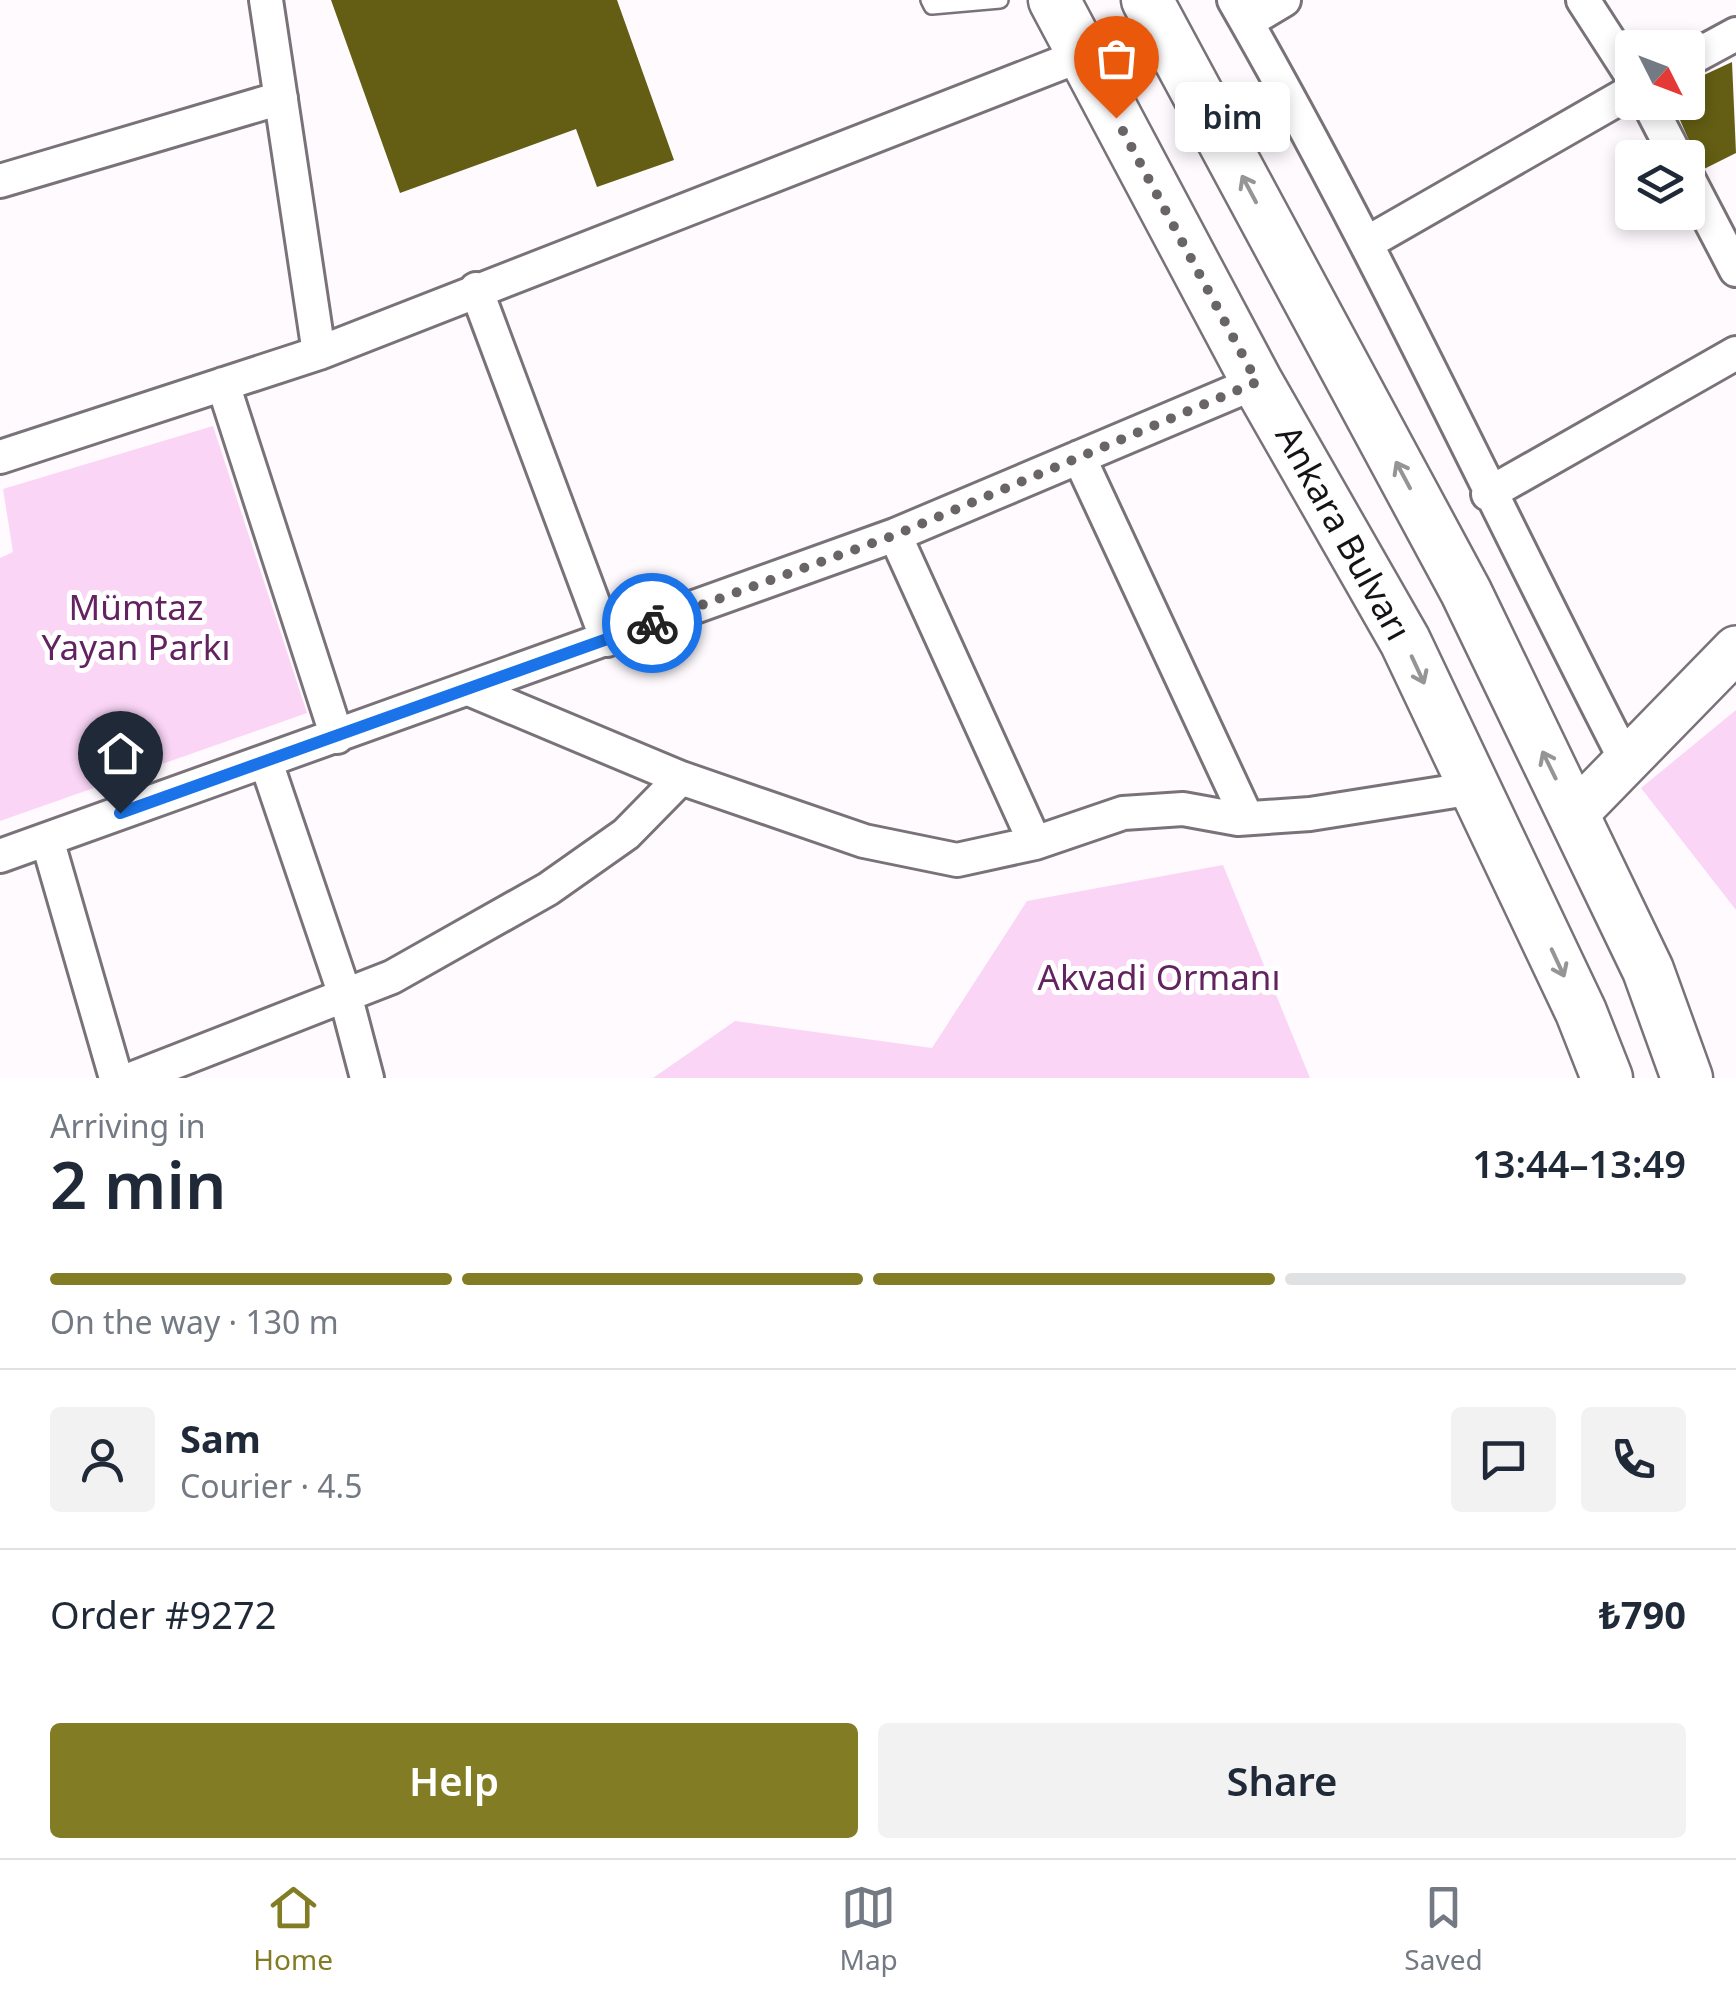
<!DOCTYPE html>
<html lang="en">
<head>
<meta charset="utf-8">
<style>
  body { margin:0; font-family:"Noto Sans",sans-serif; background:#f2f2f3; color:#1f2937; height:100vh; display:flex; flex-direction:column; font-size:38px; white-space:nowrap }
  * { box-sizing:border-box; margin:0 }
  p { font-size:32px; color:#747a83 }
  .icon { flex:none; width:55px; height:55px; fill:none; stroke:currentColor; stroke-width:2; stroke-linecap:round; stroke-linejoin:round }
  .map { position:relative; height:1078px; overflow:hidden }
  .side { display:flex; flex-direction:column; background:#fff; flex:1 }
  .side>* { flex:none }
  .needle { width:65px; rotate:132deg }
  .tools { position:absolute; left:1615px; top:30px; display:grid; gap:20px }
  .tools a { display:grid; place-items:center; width:90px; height:90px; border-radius:10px; background:#fff; box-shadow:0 5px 15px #0003; font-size:50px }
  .pin { position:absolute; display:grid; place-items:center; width:85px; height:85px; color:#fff; margin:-102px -42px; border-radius:50% 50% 50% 0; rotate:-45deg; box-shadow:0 0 10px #0007 }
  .pin .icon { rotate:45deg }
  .courier { position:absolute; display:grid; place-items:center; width:100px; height:100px; margin:-50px; border:8px solid #1a73e8; border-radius:50%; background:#fff; color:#222; box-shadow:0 2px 12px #0007 }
  .bubble { position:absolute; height:70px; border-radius:10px; background:#fff; box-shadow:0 5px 15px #0003; font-size:32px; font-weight:600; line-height:70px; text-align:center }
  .summary em { font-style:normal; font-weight:600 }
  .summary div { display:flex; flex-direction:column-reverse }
  .summary { display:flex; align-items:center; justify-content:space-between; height:170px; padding:0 50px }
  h1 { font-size:65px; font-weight:600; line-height:75px }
  .bar { display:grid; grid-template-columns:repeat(4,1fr); gap:15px 10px; align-content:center; height:120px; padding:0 50px }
  .bar i { height:12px; border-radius:8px; background:#e0e1e3 }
  .bar .current { background:#827d24 }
  .bar p { grid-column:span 4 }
  .line { display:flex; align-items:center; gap:25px; padding:0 50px; border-top:2px solid #e0e1e3 }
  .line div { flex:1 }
  .round { display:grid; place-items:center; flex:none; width:105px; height:105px; border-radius:10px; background:#f2f2f3 }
  .cta { display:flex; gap:20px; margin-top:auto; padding:20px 50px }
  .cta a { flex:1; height:115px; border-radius:10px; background:#827d24; color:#fff; font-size:40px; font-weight:600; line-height:115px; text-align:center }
  .cta a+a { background:#f2f2f3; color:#1f2937 }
  .dock { display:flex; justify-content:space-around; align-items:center; height:140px; border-top:2px solid #e0e1e3; background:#fff; font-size:28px; color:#747a83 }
  .dock a { display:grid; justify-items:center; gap:5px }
  .dock .current { color:#827d24 }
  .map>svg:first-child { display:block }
</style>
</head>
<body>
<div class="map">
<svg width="1736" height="1078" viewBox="0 0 1736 1078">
  <rect width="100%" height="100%" fill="#fffafe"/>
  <path fill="#fad5f6" d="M213 426 307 713 0 821V558L13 552 3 489Z
    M1736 710V910L1641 788Z
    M1223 865 1310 1078H653L735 1021 932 1048 1027 901Z"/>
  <path fill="#635e13" d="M331 0H617L674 160 597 187 576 129 400 193Z
    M1732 62 1736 153 1702 170 1680 120 1691 81Z"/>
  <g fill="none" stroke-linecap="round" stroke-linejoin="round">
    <g stroke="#7a7279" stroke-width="20">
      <path id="lane" d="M929 0 932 6 1000 0"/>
    </g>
    <g stroke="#7a7279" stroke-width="38">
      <path id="street" d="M266 0 319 353
        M1234 0C1376 247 1495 507 1626 761
        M1583 0 1632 76
        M1247 22 1284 0
        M1688 60 1736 34
        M1648 102 1677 158
        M1688 178 1736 270
        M0 181 281 98
        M1367 243 1632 91
        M476 289 607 640
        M223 384 337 737
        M0 457 319 353 1082 55
        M1079 457 1247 818
        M1488 494 1736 353
        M895 535 1035 843
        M471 690 681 778 864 841 957 860 1035 843 1123 813 1183 809 1238 819 1310 814 1474 788
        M266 762 346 998 367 1078
        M47 839 116 1078
        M0 856 895 535 1257 382
        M134 1078 392 977 548 889 626 834 681 778"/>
    </g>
    <g stroke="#7a7279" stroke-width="50">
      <path id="secondary" d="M1574 815 1736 649"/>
    </g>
    <g stroke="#7a7279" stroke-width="55">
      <path id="primary" d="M1054 0 1257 382 1405 641 1581 1012 1607 1078
        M1147 0 1466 592 1648 970 1687 1078"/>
    </g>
    <use href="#lane" stroke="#fff" stroke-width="15"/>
    <use href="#street" stroke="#fff" stroke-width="32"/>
    <use href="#secondary" stroke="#fff" stroke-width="45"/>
    <use href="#primary" stroke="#fff" stroke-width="50"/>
  </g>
  <defs><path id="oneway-shaft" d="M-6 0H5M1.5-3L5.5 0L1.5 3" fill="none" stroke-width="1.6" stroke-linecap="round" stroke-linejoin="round" transform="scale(2.5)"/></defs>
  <g stroke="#969596">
    <use href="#oneway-shaft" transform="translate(1249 189) rotate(-118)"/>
    <use href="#oneway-shaft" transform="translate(1403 475) rotate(-118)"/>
    <use href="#oneway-shaft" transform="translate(1418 670) rotate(65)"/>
    <use href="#oneway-shaft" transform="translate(1549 765) rotate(-116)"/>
    <use href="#oneway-shaft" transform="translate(1558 963) rotate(65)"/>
  </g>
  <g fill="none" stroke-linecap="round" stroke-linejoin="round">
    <path stroke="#686467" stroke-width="10" stroke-dasharray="0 18" d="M652 623 895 535 1257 382 1116 118"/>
    <path stroke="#1a73e8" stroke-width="12" d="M120 813 652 623"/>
  </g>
  <g text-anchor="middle" stroke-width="10" stroke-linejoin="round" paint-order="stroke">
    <g font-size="35" fill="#161316" stroke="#fff">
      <text transform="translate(1343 533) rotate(61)" y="12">Ankara Bulvarı</text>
    </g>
    <g font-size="35" fill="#632360" stroke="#fff">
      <text x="136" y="620">Mümtaz<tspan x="136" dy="40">Yayan Parkı</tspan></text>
      <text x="1159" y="990">Akvadi Ormanı</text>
    </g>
  </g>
</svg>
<div class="tools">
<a><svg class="needle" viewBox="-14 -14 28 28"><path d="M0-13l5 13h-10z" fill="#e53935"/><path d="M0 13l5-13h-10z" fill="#747a83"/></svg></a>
<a><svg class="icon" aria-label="layers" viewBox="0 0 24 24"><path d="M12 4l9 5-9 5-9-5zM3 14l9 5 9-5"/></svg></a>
</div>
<div class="pin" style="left:1116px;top:118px;background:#ea580c"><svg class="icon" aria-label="bag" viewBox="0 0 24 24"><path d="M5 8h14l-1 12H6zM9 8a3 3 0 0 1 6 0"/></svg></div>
<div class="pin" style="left:120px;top:813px;background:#1f2937"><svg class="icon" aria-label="home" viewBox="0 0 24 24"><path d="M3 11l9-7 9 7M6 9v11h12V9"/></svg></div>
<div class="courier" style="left:652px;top:623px"><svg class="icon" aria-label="bike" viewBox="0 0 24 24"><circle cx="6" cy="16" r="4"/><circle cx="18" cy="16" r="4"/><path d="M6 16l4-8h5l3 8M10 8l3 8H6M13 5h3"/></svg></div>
<div class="bubble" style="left:1175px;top:82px;width:115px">bim</div>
</div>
<section class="side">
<div class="summary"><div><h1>2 min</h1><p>Arriving in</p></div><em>13:44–13:49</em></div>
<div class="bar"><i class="current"></i><i class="current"></i><i class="current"></i><i></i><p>On the way · 130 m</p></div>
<div class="line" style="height:180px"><a class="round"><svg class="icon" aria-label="person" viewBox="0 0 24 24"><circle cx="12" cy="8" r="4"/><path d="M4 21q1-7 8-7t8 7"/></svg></a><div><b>Sam</b><p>Courier · 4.5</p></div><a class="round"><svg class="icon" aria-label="chat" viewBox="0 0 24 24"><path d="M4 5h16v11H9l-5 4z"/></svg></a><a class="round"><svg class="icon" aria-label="phone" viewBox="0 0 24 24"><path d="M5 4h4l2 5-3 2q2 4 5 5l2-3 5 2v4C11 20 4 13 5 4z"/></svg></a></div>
<div class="line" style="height:130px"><div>Order #9272</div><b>₺790</b></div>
<div class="cta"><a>Help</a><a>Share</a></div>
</section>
<nav class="dock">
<a class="current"><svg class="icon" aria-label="home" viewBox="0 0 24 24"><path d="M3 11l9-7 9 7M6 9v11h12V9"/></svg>Home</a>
<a><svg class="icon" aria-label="map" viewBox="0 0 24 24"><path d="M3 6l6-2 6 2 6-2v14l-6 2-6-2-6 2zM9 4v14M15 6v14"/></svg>Map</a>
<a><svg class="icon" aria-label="saved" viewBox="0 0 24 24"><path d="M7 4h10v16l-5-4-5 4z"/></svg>Saved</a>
</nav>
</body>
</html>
